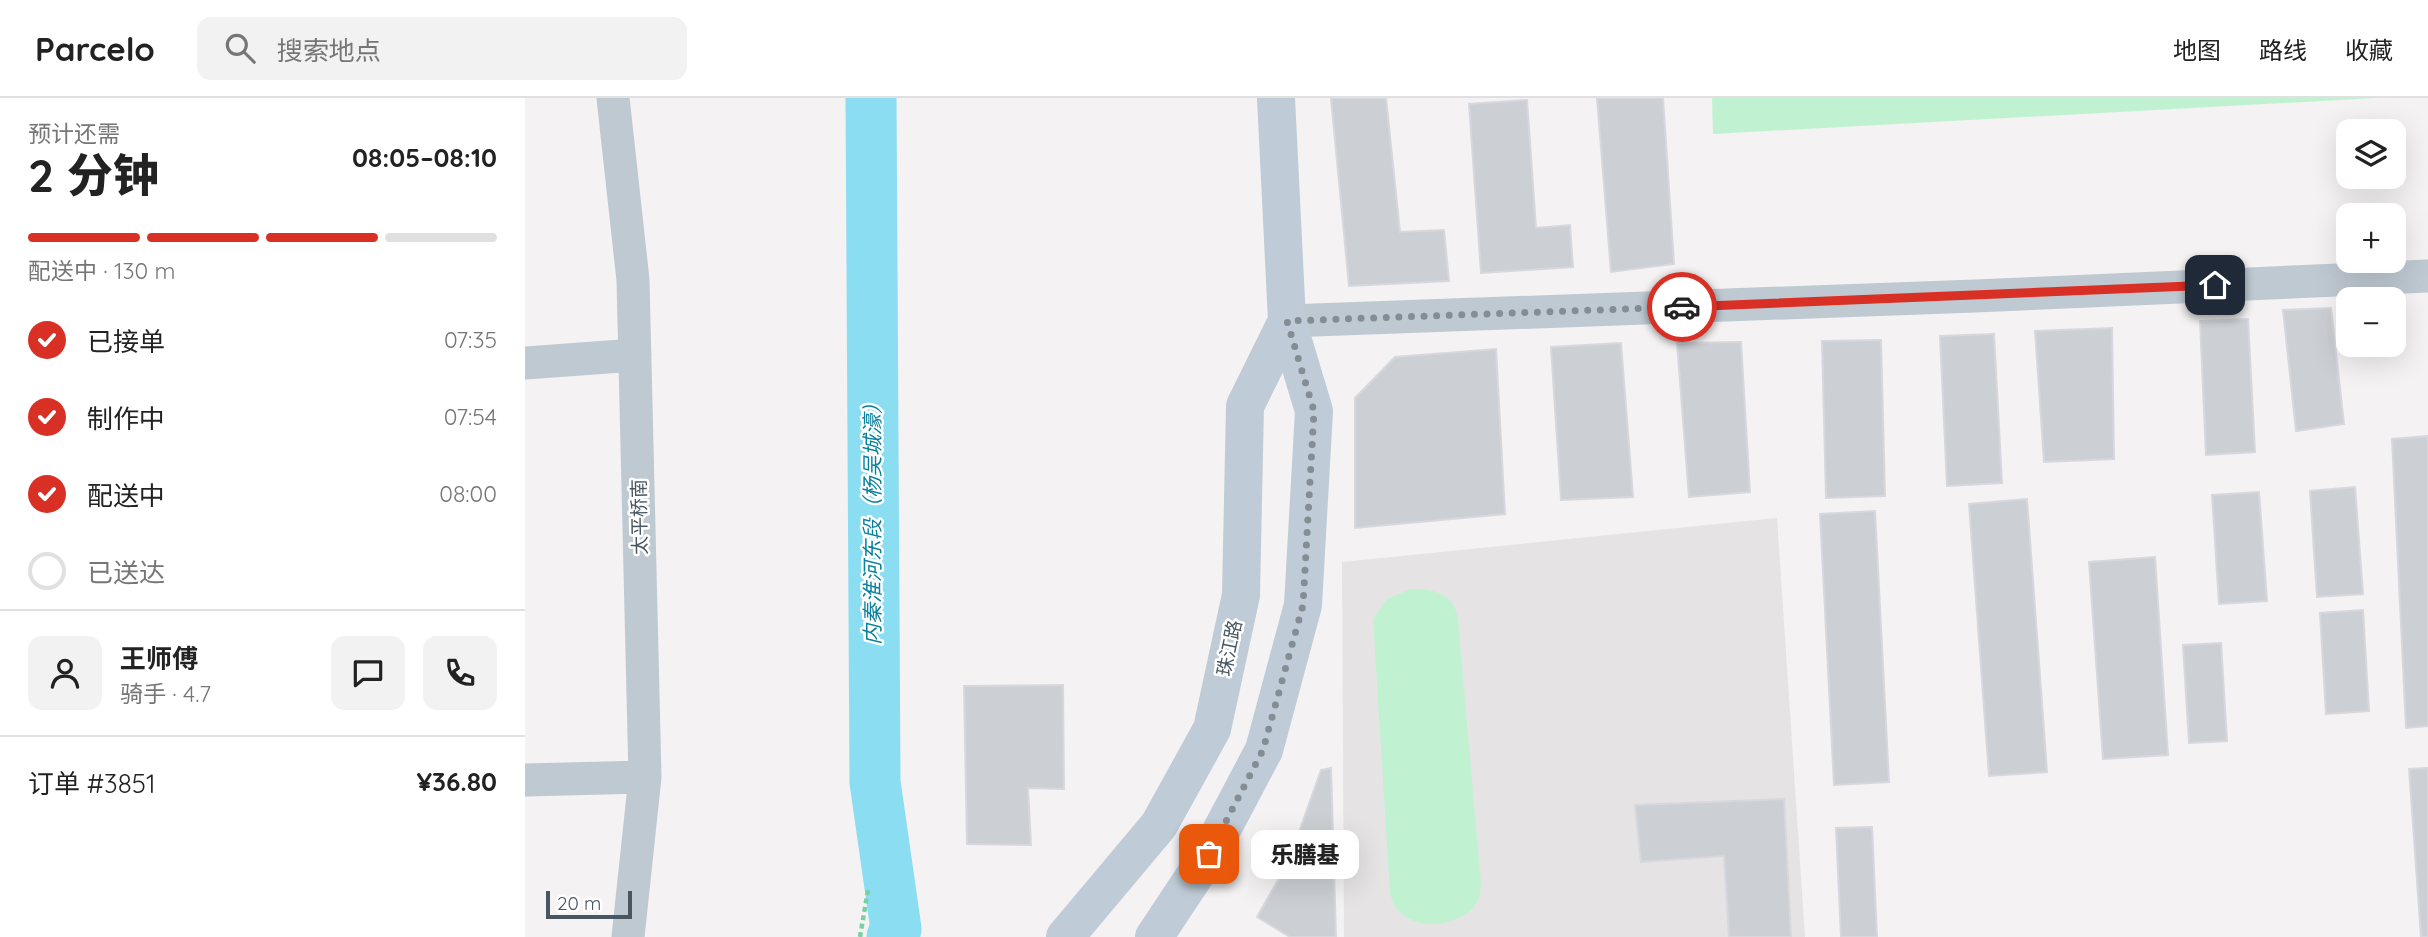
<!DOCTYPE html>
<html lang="zh">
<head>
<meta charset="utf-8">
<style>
  body { margin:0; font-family:Quicksand,"Noto Sans SC",sans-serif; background:#f2f2f2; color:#222; height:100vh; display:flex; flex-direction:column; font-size:26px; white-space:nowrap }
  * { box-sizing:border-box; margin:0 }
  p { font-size:23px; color:#767676 }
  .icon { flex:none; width:38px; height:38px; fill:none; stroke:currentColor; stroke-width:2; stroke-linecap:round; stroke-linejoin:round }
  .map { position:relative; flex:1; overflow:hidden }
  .drawer { display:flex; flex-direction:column; background:#fff; width:525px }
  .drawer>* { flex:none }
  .tools { position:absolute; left:1811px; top:21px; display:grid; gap:14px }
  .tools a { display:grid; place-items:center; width:70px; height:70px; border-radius:14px; background:#fff; box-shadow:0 7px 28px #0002; font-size:35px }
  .scale { position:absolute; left:21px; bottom:18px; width:86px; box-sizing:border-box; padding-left:7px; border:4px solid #485661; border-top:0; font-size:19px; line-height:24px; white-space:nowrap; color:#485661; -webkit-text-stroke:5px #fff; paint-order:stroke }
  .pin { position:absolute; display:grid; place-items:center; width:60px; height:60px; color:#fff; margin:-30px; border-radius:14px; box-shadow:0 4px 10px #0006 }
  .courier { position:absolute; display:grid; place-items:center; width:70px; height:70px; margin:-35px; border:5px solid #d93025; border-radius:50%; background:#fff; color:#222; box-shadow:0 2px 9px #0007 }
  .bubble { position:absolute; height:49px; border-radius:14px; background:#fff; box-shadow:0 7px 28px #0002; font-size:23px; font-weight:800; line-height:49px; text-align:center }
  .headline em { font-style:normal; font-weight:800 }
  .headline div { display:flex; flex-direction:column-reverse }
  .headline { display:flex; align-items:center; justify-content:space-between; height:119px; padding:0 28px }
  h1 { font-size:46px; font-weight:800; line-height:52px }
  .bar { display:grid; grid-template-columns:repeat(4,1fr); gap:10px 7px; align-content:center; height:84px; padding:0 28px }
  .bar i { height:9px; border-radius:5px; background:#e0e0e0 }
  .bar .active { background:#d93025 }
  .bar p { grid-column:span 4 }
  .line { display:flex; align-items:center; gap:18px; padding:0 28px; border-top:2px solid #e0e0e0 }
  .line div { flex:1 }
  .round { display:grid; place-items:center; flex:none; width:74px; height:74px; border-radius:14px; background:#f2f2f2 }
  ol { padding:0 28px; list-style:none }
  li { display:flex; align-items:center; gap:21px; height:77px }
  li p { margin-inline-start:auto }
  li .icon { padding:7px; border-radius:50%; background:#d93025; color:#fff; stroke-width:4 }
  li:last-child { color:#767676 }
  li i { width:38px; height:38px; border:4px solid #e0e0e0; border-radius:50% }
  header { display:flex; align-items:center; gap:42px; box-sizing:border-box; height:98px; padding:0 35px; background:#fff; border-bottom:2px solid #e0e0e0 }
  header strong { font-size:33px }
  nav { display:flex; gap:38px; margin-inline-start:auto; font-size:24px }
  .search { width:490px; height:63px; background:#f2f2f2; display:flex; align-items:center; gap:18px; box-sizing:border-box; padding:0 24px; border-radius:14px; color:#767676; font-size:26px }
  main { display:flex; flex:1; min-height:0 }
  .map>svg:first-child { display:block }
</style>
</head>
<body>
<header>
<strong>Parcelo</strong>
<div class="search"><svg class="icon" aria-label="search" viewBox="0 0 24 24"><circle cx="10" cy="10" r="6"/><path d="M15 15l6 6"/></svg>搜索地点</div>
<nav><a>地图</a><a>路线</a><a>收藏</a></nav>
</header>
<main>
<section class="drawer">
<div class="headline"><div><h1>2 分钟</h1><p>预计还需</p></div><em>08:05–08:10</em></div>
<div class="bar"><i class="active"></i><i class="active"></i><i class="active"></i><i></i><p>配送中 · 130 m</p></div>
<ol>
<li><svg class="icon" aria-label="check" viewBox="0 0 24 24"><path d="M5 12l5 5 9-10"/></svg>已接单<p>07:35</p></li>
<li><svg class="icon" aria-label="check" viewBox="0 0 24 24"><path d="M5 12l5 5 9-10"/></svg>制作中<p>07:54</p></li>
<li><svg class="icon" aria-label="check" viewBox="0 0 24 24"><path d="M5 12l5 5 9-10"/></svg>配送中<p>08:00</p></li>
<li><i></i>已送达</li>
</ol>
<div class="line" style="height:126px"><a class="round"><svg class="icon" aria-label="person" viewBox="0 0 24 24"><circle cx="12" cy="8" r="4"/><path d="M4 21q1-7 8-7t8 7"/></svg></a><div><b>王师傅</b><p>骑手 · 4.7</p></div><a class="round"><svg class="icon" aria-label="chat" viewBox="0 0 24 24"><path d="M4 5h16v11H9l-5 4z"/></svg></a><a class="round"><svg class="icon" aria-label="phone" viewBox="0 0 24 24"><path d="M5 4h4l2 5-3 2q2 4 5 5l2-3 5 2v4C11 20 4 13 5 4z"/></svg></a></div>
<div class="line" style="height:91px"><div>订单 #3851</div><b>¥36.80</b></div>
</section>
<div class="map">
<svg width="1903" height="839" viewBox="0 0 1903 839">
  <rect width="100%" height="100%" fill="#f4f2f2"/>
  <path fill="#e5e3e4" d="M1252 420 1280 839H819L817 464Z"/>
  <path fill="#c0f2d2" d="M1187 0H1851L1188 36Z
    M886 491C910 491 930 495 933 522L956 786C955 796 954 804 947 811 930 828 892 832 875 814 869 809 867 802 865 795L848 521 862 501Z"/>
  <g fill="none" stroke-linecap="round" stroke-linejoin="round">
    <path stroke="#8bddf1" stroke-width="51" d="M346 0 350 684 371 831 367 839"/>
  </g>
  <path fill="#cccfd4" stroke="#d6d8dd" stroke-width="2" d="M806 0H861L875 134 919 132 924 183 824 188Z
    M1072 0H1138L1149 166 1086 174Z
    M1002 2 1011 130 1045 127 1048 169 956 175 944 6Z
    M1806 210 1819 326 1771 333 1758 212Z
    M1723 221 1730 354 1681 357 1675 223Z
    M1587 230 1589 361 1519 364 1510 233Z
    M1469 236 1477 385 1422 388 1415 238Z
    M1356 242 1360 398 1301 400 1297 243Z
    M1216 244 1225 394 1164 399 1152 245Z
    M1096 245 1108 399 1036 402 1026 249Z
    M971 251 980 416 830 430V300L870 259Z
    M1903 338V628L1881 630 1867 341Z
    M1830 389 1838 496 1792 499 1785 393Z
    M1734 394 1742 503 1694 506 1687 397Z
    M1502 401 1522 674 1464 678 1444 406Z
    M1350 413 1364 684 1309 687 1295 416Z
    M1630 459 1643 657 1578 661 1564 464Z
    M1838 512 1844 613 1801 616 1795 515Z
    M1696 545 1702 643 1664 645 1658 547Z
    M538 587 539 691 503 690 506 747 442 746 439 588Z
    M806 670 811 839H765L732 819 763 765 796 672Z
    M1903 670V839H1896L1884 671Z
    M1259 701 1266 839H1204L1199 758 1116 764 1110 707Z
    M1347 729 1352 839H1316L1311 730Z"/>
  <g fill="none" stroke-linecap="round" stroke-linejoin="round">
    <path stroke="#76d2a3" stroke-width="4.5" stroke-dasharray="5 3.5" stroke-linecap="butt" d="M335 839 343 792"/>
    <path stroke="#bfc9d2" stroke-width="33" d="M88 0 108 182 120 679 103 839
      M762 223 1450 198 1903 178
      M0 265 110 257
      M0 682 120 679"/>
    <path stroke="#bfcbd6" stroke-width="38" d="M540 839 634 727 687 631 716 497 720 308 762 223
      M629 839 684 756 739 652 778 507 789 313 762 223 751 0"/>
  </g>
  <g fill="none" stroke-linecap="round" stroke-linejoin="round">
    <path stroke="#848d94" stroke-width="7" stroke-dasharray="0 12.6" d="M684 756 738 652 778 507 789 313 762 223 1157 209"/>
    <path stroke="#d93025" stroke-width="9" d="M1157 209 1690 187"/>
  </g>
  <g text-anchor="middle" stroke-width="5" stroke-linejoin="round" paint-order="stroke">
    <g font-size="19" fill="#485661" stroke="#fff">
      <text transform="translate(114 419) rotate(-91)" y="7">太平桥南</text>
      <text transform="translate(704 550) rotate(-78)" y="7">珠江路</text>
    </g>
    <g font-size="21" font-style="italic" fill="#08819d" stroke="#fff">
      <text transform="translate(348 421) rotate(-90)" y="7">内秦淮河东段（杨吴城濠）</text>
    </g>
  </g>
</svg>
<div class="tools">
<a><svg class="icon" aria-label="layers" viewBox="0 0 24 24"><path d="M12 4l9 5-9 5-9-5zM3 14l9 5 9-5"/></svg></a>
<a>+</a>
<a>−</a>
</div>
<div class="scale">20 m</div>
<div class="pin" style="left:684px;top:756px;background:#ea580c"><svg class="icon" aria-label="bag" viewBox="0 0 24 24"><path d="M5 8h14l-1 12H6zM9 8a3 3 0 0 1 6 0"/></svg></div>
<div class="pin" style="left:1690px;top:187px;background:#1f2937"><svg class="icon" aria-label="home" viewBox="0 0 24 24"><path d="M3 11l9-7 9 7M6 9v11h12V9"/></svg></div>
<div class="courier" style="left:1157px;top:209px"><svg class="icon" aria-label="car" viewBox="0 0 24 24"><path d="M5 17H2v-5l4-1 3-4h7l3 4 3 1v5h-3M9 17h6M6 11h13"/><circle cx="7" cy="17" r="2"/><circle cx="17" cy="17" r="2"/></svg></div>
<div class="bubble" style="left:726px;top:732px;width:108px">乐膳基</div>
</div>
</main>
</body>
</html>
